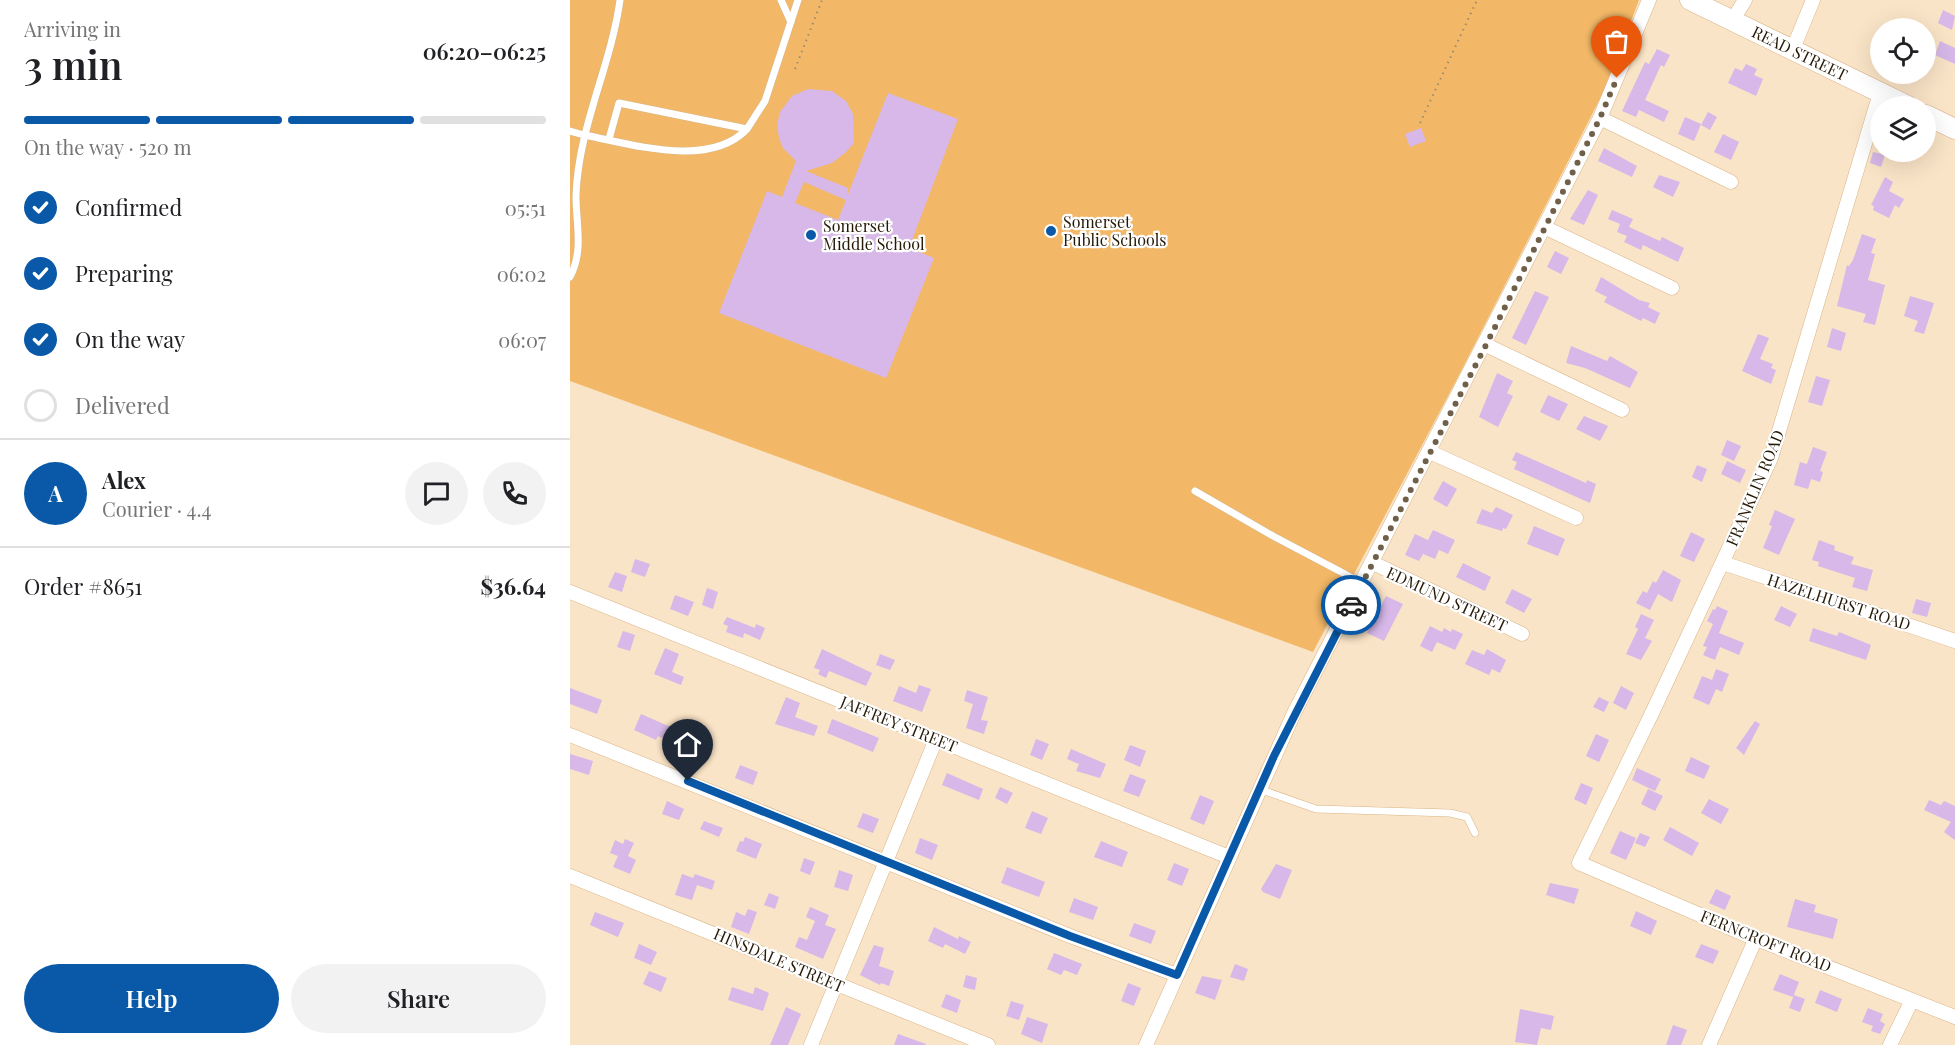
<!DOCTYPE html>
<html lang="en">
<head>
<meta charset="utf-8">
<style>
  body { margin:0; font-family:"Playfair Display",serif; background:#f2f2f2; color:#202124; height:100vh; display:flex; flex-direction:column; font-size:22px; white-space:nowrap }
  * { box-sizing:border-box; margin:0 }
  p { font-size:20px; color:#757577 }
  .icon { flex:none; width:33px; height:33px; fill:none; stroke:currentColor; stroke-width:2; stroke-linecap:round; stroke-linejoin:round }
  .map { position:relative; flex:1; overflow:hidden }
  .details { display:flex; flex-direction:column; background:#fff; width:570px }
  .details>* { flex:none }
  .buttons { position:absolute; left:1300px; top:18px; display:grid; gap:12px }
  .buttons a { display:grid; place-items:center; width:66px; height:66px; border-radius:50%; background:#fff; box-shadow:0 6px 24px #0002; font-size:30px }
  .pin { position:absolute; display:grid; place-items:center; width:51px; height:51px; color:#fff; margin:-62px -26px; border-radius:50% 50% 50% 0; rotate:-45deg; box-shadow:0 0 6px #0007 }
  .pin .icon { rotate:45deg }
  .courier { position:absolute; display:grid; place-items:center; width:60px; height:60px; margin:-30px; border:4px solid #0959a8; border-radius:50%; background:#fff; color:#222; box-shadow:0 2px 8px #0007 }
  .overview em { font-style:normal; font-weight:600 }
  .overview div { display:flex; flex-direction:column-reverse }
  .overview { display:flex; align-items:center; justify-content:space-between; height:102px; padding:0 24px }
  h1 { font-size:39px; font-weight:600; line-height:45px }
  .bar { display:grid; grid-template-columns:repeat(4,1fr); gap:9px 6px; align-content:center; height:72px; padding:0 24px }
  .bar i { height:8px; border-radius:4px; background:#e0e0e0 }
  .bar .on { background:#0959a8 }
  .bar p { grid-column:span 4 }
  .line { display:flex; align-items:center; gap:15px; padding:0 24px; border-top:2px solid #e0e0e0 }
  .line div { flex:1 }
  .round { display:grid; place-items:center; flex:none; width:63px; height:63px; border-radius:32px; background:#f2f2f2 }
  ol { padding:0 24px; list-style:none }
  li { display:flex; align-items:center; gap:18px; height:66px }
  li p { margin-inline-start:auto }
  li .icon { padding:6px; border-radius:50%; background:#0959a8; color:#fff; stroke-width:4 }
  li:last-child { color:#757577 }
  li i { width:33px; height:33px; border:3px solid #e0e0e0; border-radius:50% }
  .primary-button { display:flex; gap:12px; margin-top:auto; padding:12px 24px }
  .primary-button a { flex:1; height:69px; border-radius:36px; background:#0959a8; color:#fff; font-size:24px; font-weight:600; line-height:69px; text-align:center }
  .primary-button a+a { background:#f2f2f2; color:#202124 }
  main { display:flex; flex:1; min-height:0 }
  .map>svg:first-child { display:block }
</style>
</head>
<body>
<main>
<section class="details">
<div class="overview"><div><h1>3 min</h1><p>Arriving in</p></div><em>06:20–06:25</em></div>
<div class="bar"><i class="on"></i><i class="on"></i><i class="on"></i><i></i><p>On the way · 520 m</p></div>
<ol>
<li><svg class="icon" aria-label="check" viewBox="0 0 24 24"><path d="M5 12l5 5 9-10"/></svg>Confirmed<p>05:51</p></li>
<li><svg class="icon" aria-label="check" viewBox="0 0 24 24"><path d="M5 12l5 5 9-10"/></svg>Preparing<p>06:02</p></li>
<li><svg class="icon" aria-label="check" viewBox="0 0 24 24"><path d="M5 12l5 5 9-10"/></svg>On the way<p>06:07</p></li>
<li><i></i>Delivered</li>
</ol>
<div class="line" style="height:108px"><b class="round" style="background:#0959a8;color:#fff">A</b><div><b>Alex</b><p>Courier · 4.4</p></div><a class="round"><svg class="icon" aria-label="chat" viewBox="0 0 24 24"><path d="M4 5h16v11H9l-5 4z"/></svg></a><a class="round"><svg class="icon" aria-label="phone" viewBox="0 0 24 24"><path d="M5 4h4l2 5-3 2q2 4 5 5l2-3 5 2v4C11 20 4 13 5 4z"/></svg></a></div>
<div class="line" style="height:78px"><div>Order #8651</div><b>$36.64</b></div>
<div class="primary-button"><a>Help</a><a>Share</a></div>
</section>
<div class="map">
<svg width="1385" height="1045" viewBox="0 0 1385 1045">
  <rect width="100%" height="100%" fill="#fae4c7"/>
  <path fill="#f2b867" d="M0 0H1069L1037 85 888 377 743 652 0 381Z"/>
  <path fill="#d7b8e8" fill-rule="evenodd" d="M1373 10 1385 16 1382 30 1368 23Z
    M1370 41 1385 48V64L1365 55Z
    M1087 49 1100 55 1094 67 1091 65 1075 100 1099 111 1094 122 1069 110 1066 117 1052 111 1075 62 1079 64Z
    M1176 64 1187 69 1184 75 1193 79 1186 96 1158 83 1165 68 1172 71Z
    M238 89 262 91 276 101 283 114 284 143 275 153 262 163 236 171 278 188 277 197 318 93 388 119 339 248 364 258 316 378 149 313 197 191 212 197 226 161 213 148 209 138 207 125 210 112 222 96ZM234 182 276 200 268 220 225 203Z
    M1138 112 1147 117 1140 130 1131 125Z
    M1115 117 1131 124 1124 141 1108 134Z
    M851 128 856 141 840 147 835 134Z
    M1153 134 1169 142 1161 160 1144 152Z
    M1034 148 1067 166 1062 177 1028 161Z
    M1303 152 1315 155 1311 167 1300 163Z
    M1089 175 1110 182 1103 197 1083 187Z
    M1315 177 1323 182 1319 191 1334 199 1329 208 1325 205 1319 218 1303 210 1304 206 1301 205Z
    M1018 190 1028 195 1014 225 1000 219Z
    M1042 210 1063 219 1059 227 1090 241 1092 237 1114 248 1108 262 1073 245 1071 250 1054 242 1057 236 1047 232 1050 224 1038 219Z
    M1292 234 1306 239 1301 253 1305 254 1298 280 1315 285 1305 325 1293 322 1296 314 1267 306 1277 265 1279 266 1283 260Z
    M985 251 999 258 991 274 977 267Z
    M1031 277 1069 300 1080 303 1078 307 1090 313 1085 324 1073 318 1071 321 1034 302 1037 297 1025 291Z
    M965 291 979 297 956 345 942 338Z
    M1340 296 1364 303 1354 334 1344 331 1348 321 1334 316Z
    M1262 328 1276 333 1271 351 1257 347Z
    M1188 334 1199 338 1190 359 1203 364 1201 368 1206 370 1201 384 1172 371Z
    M1001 346 1037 361 1040 356 1068 372 1060 388 1015 368 996 363Z
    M927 373 943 381 937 393 943 396 928 427 909 417Z
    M1246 376 1260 380 1252 406 1238 402Z
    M978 395 998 404 989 421 970 412Z
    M1014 416 1038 426 1030 441 1006 429Z
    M1157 440 1171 446 1164 461 1151 455Z
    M1243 447 1257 452 1250 471 1253 472 1250 482 1241 479 1238 489 1224 485 1230 462 1237 464Z
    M946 452 1016 483 1017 480 1026 484 1020 503 944 469 947 462 942 460Z
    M1157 461 1176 470 1170 483 1151 474Z
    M1127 465 1137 469 1132 482 1122 477Z
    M873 481 887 489 877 507 863 499Z
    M926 507 943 515 936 529 933 528 932 531 906 523 912 509 922 513Z
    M1205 510 1225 519 1209 555 1193 548 1202 526 1199 525Z
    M964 526 995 539 988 556 957 544Z
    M863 530 885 540 878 554 869 550 865 559 853 554 849 561 835 555 845 534 858 540Z
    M1121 532 1135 539 1124 562 1110 556Z
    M1249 540 1265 546 1264 550 1284 557 1281 564 1303 570 1297 591 1282 587 1285 578 1248 566 1249 562 1242 560Z
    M65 559 80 564 75 577 61 572Z
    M893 563 921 577 915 591 886 577Z
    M1093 570 1111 580 1102 602 1088 594 1080 610 1066 603 1073 591 1077 593 1083 581 1086 583Z
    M45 572 57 576 52 592 38 587Z
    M137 588 148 592 143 609 132 605Z
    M942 589 962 599 954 613 935 603Z
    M105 595 124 602 118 616 100 609Z
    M816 596 833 604 814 641 797 633Z
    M1346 599 1361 603 1357 617 1342 613Z
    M1147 606 1158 611 1149 633 1174 643 1169 655 1150 647 1145 660 1133 655 1137 647 1133 646 1143 624 1137 621 1143 609 1145 610Z
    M1211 606 1227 614 1220 627 1204 620Z
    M1071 614 1084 620 1075 638 1082 641 1071 660 1056 654 1068 629 1065 627Z
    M157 617 185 628 186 624 195 628 190 640 174 633 173 638 156 632 158 626 153 624Z
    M860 626 872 632 874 628 881 632 882 629 893 634 885 650 867 642 862 652 850 646Z
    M1243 628 1267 636 1269 632 1301 645 1296 660 1239 641Z
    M53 631 65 635 60 651 47 647Z
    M95 648 109 654 102 672 114 677 111 685 84 674Z
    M252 649 302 673 296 686 259 671 256 678 248 674 250 670 244 668Z
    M917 649 936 660 930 673 922 669 919 675 895 664 902 650 914 655Z
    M310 654 325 660 320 670 306 665Z
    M1146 669 1159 674 1152 692 1146 689 1139 705 1123 698 1132 676 1142 680Z
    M349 685 361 689 352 712 323 701 329 686 346 693Z
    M1051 686 1064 693 1056 710 1043 703Z
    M0 688 32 700 27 714 0 704Z
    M397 690 418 697 411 720 418 721 414 734 396 728 403 704 394 701Z
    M216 697 230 703 225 717 248 726 244 736 205 724Z
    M1029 697 1039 702 1034 712 1023 707Z
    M71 714 121 736 120 740 133 747 127 760 109 752 111 747 88 736 86 740 64 730Z
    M262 719 309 738 303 752 257 733Z
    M1185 721 1190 724 1174 755 1166 748Z
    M1026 734 1039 740 1029 762 1016 756Z
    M466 739 479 744 472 760 460 755Z
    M560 745 576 751 570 767 554 760Z
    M501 749 536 764 530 778 506 771 509 764 497 759Z
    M0 754 23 761 19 775 0 769Z
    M1121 757 1140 766 1134 779 1115 771Z
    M170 765 188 772 183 785 165 778Z
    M1067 768 1091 779 1085 791 1062 780Z
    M377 773 413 789 409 800 372 785Z
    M560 774 576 780 569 797 553 791Z
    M1011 783 1023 788 1016 805 1004 799Z
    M430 787 443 793 437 804 425 798Z
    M1078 789 1093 796 1085 811 1071 804Z
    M630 795 644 801 634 825 620 819Z
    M1139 799 1159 809 1151 824 1131 813Z
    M1359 800 1371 805 1374 801 1385 806V840L1374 832 1381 822 1354 810Z
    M97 801 114 809 109 820 92 814Z
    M462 811 478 818 471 834 455 828Z
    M293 813 309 819 303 833 287 827Z
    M134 821 153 828 149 837 130 829Z
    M1100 827 1129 843 1122 856 1093 840Z
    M1050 831 1066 838 1056 860 1040 853Z
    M1070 833 1080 837 1075 847 1065 843Z
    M175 837 192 844 186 859 166 851 170 841 173 842Z
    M350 838 368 845 362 860 345 853Z
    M55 839 64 843 58 856 66 860 60 874 43 867 48 856 40 853 45 840 53 844Z
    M531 841 558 852 552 867 524 857Z
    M234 858 245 862 240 875 230 871Z
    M604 863 619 869 612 886 597 880Z
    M706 864 722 870 710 899 693 892 691 889Z
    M437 867 475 882 469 897 431 883Z
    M269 870 283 875 278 891 264 887Z
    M112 874 123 878 125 874 145 881 142 890 127 885 122 900 105 895Z
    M980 883 1009 889 1004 904 976 895Z
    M1146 889 1161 896 1155 910 1139 903Z
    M199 893 209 897 205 909 194 905Z
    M504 898 528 907 523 920 499 912Z
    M1225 899 1246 905 1244 912 1268 919 1263 939 1217 927Z
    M240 907 259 915 255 925 266 929 253 959 225 947 229 937 237 940 245 921 236 917Z
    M178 909 187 912 179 934 161 927 166 912 175 916Z
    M1066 911 1087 921 1081 935 1060 926Z
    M25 912 54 923 48 937 20 925Z
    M564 923 586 931 581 944 559 936Z
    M364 927 388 939 389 936 401 942 395 954 375 944 373 948 358 941Z
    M69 944 87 952 81 965 64 958Z
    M1131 944 1149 951 1143 964 1125 957Z
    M304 945 314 948 309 966 324 971 319 986 311 983 310 985 290 975Z
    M484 953 512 964 507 975 494 970 491 975 477 969Z
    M665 964 678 969 674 981 660 977Z
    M79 971 97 978 91 992 73 984Z
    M1210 974 1229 982 1223 997 1203 990Z
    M396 975 407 978 405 990 393 987Z
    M632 976 652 980 645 1000 625 993Z
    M558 983 571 988 564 1006 551 1001Z
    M162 987 183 994 185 987 199 993 193 1011 158 1000Z
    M1250 990 1272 999 1267 1012 1245 1003Z
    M376 994 391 1000 387 1013 371 1007Z
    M1224 995 1235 999 1230 1012 1219 1008Z
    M441 1001 454 1005 449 1020 436 1016Z
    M216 1007 231 1014 218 1045H200Z
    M1298 1008 1313 1014 1310 1021 1315 1024 1310 1034 1301 1031 1303 1026 1292 1022Z
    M950 1009 984 1016 981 1030 971 1028 967 1045 945 1042Z
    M457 1017 478 1024 472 1043 451 1034Z
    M1103 1025 1117 1030 1111 1045H1096Z
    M328 1034 356 1044V1045H324Z"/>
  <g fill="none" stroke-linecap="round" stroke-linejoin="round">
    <g stroke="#d9b586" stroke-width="8">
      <path id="lane" d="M211 0 221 22
        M177 129 195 101 228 0
        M0 131 14 135C62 144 139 169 177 129L49 103 39 139
        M0 277C14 250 6 225 6 196 8 128 41 66 50 0
        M625 491 703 536 792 583
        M689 789 746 809 880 813 897 817 905 833"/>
    </g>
    <g stroke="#d9b586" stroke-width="15">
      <path id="street" d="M1162 21 1175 0
        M1222 51 1243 0
        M1310 93 1201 458 1083 711 1009 863 1179 936 1385 1017
        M1030 118 1161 182
        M974 227 1102 288
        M916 345 1052 410
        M860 452 1006 518
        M803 563 952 634
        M1153 563 1385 641
        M0 592 659 857
        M0 735 500 936 607 975
        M0 876 418 1045
        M241 1045 366 739
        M576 1045 724 713 1030 118 1079 0
        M1139 1045 1186 938
        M1320 1045 1342 1000"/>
    </g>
    <g stroke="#d9b586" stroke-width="21">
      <g id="secondary">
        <path id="s1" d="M1120 0 1338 106"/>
        <path d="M1356 115 1385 129"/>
      </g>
    </g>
    <path stroke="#9c8a71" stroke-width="2" stroke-dasharray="1.5 4.5" stroke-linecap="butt" d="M225 69 252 0
      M850 123 907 0"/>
    <use href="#lane" stroke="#fff" stroke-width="7"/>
    <use href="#street" stroke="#fff" stroke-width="14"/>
    <use href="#secondary" stroke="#fff" stroke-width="20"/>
  </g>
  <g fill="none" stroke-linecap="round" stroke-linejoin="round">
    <path stroke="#70604a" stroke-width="6" stroke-dasharray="0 10.8" d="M781 605 916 345 1030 118 1047 78"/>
    <path stroke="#0959a8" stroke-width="8" d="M118 781 500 936 607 975 704 756 781 605"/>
  </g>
  <g fill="#0959a8" stroke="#fff" stroke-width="2">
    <circle cx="481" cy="231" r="6"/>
    <circle cx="241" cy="235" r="6"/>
  </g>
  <g text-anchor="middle" stroke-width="4.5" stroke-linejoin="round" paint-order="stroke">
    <g font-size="16" fill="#261906" stroke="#fff">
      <text dy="6" stroke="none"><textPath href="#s1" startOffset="122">READ STREET</textPath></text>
      <text transform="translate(1185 488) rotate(-67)" y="6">FRANKLIN ROAD</text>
      <text transform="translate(877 599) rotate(25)" y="6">EDMUND STREET</text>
      <text transform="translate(1269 602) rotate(18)" y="6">HAZELHURST ROAD</text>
      <text transform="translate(329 724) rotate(22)" y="6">JAFFREY STREET</text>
      <text transform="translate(1196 941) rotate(22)" y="6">FERNCROFT ROAD</text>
      <text transform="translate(209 960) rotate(23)" y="6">HINSDALE STREET</text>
    </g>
    <g font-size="16" fill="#261906" stroke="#fff" text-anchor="start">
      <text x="493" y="228">Somerset<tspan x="493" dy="18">Public Schools</tspan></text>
      <text x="253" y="232">Somerset<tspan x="253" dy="18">Middle School</tspan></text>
    </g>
  </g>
</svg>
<div class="buttons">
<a><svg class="icon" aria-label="locate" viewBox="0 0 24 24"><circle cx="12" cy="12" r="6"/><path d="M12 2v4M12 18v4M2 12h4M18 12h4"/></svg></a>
<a><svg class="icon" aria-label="layers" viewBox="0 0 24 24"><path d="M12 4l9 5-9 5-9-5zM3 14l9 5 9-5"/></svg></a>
</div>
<div class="pin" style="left:1047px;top:78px;background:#ea580c"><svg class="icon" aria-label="bag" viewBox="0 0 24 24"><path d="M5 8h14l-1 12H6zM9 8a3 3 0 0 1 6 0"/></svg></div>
<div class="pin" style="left:118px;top:781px;background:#1f2937"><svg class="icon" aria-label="home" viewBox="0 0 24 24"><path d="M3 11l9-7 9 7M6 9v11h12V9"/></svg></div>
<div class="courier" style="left:781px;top:605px"><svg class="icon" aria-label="car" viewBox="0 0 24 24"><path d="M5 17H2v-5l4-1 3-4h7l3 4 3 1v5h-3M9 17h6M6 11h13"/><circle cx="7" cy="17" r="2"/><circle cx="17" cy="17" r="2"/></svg></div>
</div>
</main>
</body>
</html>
